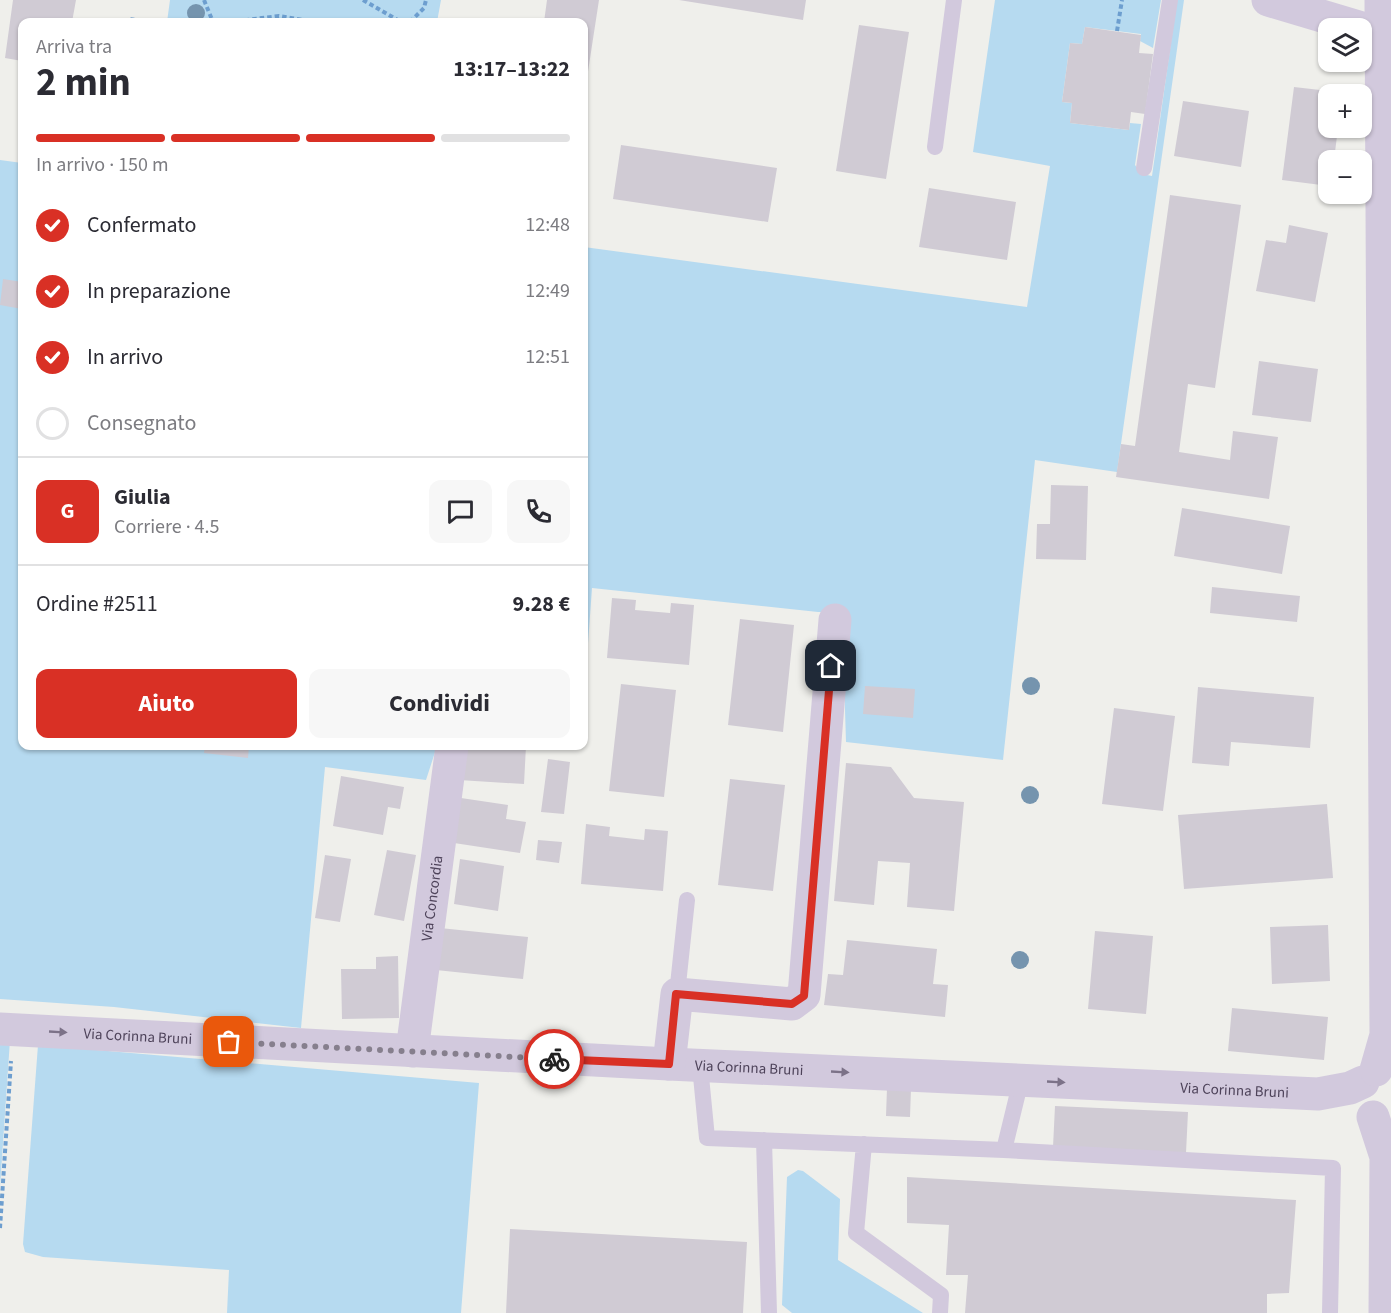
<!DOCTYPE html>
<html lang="it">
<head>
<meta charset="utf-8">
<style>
  body { margin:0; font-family:"Source Sans 3",sans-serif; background:#f7f7f7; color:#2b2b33; height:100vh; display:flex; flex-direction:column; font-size:22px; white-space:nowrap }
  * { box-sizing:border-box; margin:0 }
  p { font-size:20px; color:#7c7c81 }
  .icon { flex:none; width:33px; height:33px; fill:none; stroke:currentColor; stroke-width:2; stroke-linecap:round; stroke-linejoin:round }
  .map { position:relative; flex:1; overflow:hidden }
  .panel { position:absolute; left:18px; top:18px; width:570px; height:732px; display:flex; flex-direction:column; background:#fff; border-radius:12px; box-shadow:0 2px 4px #0004 }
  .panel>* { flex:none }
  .controls { position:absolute; left:1318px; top:18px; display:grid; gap:12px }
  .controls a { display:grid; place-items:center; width:54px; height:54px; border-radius:12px; background:#fff; box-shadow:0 2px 4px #0004; font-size:30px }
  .pin { position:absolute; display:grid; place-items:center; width:51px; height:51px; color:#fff; margin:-26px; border-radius:12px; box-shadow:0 3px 9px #0006 }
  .courier { position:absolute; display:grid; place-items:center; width:60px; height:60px; margin:-30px; border:4px solid #d93025; border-radius:50%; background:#fff; color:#222; box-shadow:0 2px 8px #0007 }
  .summary em { font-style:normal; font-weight:700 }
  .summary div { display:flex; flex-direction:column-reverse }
  .summary { display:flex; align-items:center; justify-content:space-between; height:102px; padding:0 18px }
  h1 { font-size:39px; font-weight:700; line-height:45px }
  .bar { display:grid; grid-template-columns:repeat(4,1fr); gap:9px 6px; align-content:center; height:72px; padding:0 18px }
  .bar i { height:8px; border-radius:4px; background:#e1e1e2 }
  .bar .selected { background:#d93025 }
  .bar p { grid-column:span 4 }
  .line { display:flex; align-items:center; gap:15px; padding:0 18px; border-top:2px solid #e1e1e2 }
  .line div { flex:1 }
  .round { display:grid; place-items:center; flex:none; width:63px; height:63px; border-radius:12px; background:#f7f7f7 }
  ol { padding:0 18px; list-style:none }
  li { display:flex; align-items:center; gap:18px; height:66px }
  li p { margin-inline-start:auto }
  li .icon { padding:6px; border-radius:50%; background:#d93025; color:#fff; stroke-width:4 }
  li:last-child { color:#7c7c81 }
  li i { width:33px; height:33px; border:3px solid #e1e1e2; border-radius:50% }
  .cta { display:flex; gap:12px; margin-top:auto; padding:12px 18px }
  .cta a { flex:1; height:69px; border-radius:12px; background:#d93025; color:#fff; font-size:24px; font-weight:700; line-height:69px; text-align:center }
  .cta a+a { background:#f7f7f7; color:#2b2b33 }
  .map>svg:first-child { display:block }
</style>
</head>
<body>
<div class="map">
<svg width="1391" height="1313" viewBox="0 0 1391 1313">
  <rect width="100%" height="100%" fill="#efefeb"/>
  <path fill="#b6daf0" d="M170 0H441L437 22H167Z
    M995 0H1161L1153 48 1140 41 1141 34 1085 27 1082 44 1070 43 1062 102 1072 103 1070 123 1129 130 1130 123 1141 124 1135 165 1142 174 1152 176 1177 0H1184L1117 472 1035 460 1003 760 846 742 842 612H818L592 588 584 699V247L1027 307 1050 166 973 152Z
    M0 160 22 163V746H437L426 780 325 767 301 1028 114 1007 0 999Z
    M0 1039 10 1040 0 1187Z
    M38 1045 479 1083 461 1313H227L229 1270 43 1257 25 1252 23 1244Z
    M798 1170 803 1171 840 1199 838 1260 923 1313H792L782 1305 787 1177Z"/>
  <path fill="#d0cbd4" d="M13 0H76L72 22H22V61L5 58Z
    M547 0H599L585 91 584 22H544Z
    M679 0H806L803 20Z
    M859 25 909 32 886 179 836 171Z
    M1085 27 1141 35 1139 53 1153 54 1145 114 1131 112 1129 130 1070 123 1072 103 1062 102 1070 43 1082 44Z
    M1294 87 1346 93 1329 94V128H1338L1334 160H1329V186L1282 180Z
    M1183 101 1249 111 1241 167 1174 156Z
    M621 145 777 168 768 222 613 199Z
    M929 188 1016 202 1007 260 919 247Z
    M1170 195 1241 205 1215 388 1188 384 1179 452 1230 460 1233 431 1278 437 1269 499 1116 477 1121 444 1135 446Z
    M1289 225 1328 233 1315 302 1256 291 1266 240 1286 243Z
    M3 279 22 282V309L0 305Z
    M1259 361 1318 369 1311 422 1252 415Z
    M1051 485 1088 486 1086 560 1036 559 1037 524H1050Z
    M1182 508 1290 526 1282 574 1174 556Z
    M1212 587 1300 596 1297 622 1210 613Z
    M612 598 636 600 635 610 670 613 671 603 694 605 689 665 607 658Z
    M740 619 794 625 783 732 728 725Z
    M621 684 676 690 664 797 609 791Z
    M865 686 915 689 913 718 863 714Z
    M1198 687 1314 697 1310 748 1231 742 1229 766 1192 763Z
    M1114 708 1175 716 1163 811 1102 804Z
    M205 746H249L248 758 204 753Z
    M461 746H526L524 784 459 780Z
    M548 759 570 762 564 814 541 812Z
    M846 763 891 767 914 798 964 802 954 911 907 907 910 863 878 861 874 905 834 901Z
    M341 776 404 787 400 809 388 807 383 835 333 826Z
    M730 779 785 785 773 891 718 885Z
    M461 798 508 805 506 819 526 822 520 853 454 843Z
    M1327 804 1333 878 1184 889 1178 815Z
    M586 824 610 827 609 836 644 840 645 829 668 831 663 891 581 884Z
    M538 840 562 842 559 863 536 860Z
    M387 850 416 855 404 921 374 915Z
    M325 855 351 859 340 922 315 918Z
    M460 859 504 866 498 911 454 904Z
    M1328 925 1330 981 1272 984 1270 927Z
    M440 928 528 937 523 979 436 970Z
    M1095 931 1153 936 1146 1014 1088 1009Z
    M847 940 937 949 933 984 948 985 945 1017 824 1005 828 974 843 975Z
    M398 956 399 1018 342 1019 341 969H376V957Z
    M1232 1008 1328 1017 1324 1060 1228 1051Z
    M887 1088H911L910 1117 886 1116Z
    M1055 1106 1188 1112 1186 1153 1053 1147Z
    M907 1177 1296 1200 1289 1293 1267 1294V1313H965L968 1275H946L949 1225 907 1223Z
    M510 1229 747 1242 743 1313H506Z"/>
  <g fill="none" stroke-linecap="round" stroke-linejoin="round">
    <path stroke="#6d9ecf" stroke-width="4" stroke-dasharray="4.5 3" stroke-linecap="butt" d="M204 0 213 22
      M363 0 401 22
      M132 22 133 15
      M230 22 279 16 315 22
      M410 22 424 8 426 0
      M1117 31 1122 0
      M0 1228 11 1061"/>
    <path stroke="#d2c9dd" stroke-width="16" d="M935 147 954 0
      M1144 168 1170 0
      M677 994 687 900
      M700 1066 707 1138 1004 1150 1333 1168 1330 1313
      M764 1140 769 1313
      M864 1144 856 1233 941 1295 940 1313
      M1004 1150 1021 1080"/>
    <g stroke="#d2c9dd" stroke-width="33">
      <path d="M1268 0 1362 28"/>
      <path id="s1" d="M0 1029 669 1064 1318 1094 1350 1088 1363 1082"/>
      <path id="s2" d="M412 1051 452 746"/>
      <path d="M669 1064 677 994 792 1004 804 995 835 620"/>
      <path d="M1376 1070 1386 1035 1381 0"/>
      <path d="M1373 1117 1386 1157 1385 1313"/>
    </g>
  </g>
  <g fill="#7594ae">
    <circle cx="196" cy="13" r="9"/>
    <circle cx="1031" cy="686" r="9"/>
    <circle cx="1030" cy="795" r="9"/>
    <circle cx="1020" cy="960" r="9"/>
  </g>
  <defs><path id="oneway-solid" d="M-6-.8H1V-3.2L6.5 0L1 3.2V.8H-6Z" transform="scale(1.5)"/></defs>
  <g fill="#7c7288">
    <use href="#oneway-solid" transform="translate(58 1032) rotate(3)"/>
    <use href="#oneway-solid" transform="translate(840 1072) rotate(3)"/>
    <use href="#oneway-solid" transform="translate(1056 1082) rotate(3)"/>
  </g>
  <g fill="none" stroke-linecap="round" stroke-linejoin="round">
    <path stroke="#867f8d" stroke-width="6" stroke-dasharray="0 10.8" d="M229 1042 554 1059"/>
    <path stroke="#d93025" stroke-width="8" d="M554 1059 669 1064 676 994 792 1004 804 996 831 666"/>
  </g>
  <g text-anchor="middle" stroke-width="4.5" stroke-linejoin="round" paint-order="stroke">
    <g font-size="15" fill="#4e435a" stroke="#fff">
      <text dy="5" stroke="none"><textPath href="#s2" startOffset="154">Via Concordia</textPath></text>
      <text dy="5" stroke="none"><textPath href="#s1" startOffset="138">Via Corinna Bruni</textPath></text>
      <text dy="5" stroke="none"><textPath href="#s1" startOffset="750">Via Corinna Bruni</textPath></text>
      <text dy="5" stroke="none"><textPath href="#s1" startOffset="1236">Via Corinna Bruni</textPath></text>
    </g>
  </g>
</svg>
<div class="controls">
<a><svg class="icon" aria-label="layers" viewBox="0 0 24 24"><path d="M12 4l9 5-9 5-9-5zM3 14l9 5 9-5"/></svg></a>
<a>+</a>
<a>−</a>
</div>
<div class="pin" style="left:229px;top:1042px;background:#ea580c"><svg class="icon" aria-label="bag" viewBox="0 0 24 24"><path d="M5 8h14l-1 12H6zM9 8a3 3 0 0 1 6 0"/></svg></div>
<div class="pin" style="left:831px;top:666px;background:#1f2937"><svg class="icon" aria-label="home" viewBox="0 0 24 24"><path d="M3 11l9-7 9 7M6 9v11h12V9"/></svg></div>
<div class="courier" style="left:554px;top:1059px"><svg class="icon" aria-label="bike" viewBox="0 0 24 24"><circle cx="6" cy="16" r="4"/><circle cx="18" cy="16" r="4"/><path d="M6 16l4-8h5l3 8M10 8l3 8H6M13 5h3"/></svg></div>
<section class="panel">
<div class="summary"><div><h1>2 min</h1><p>Arriva tra</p></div><em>13:17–13:22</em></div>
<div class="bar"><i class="selected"></i><i class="selected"></i><i class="selected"></i><i></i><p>In arrivo · 150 m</p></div>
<ol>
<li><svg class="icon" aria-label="check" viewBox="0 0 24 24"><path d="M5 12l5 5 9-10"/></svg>Confermato<p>12:48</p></li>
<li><svg class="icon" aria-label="check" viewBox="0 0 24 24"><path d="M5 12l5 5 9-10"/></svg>In preparazione<p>12:49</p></li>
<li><svg class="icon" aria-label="check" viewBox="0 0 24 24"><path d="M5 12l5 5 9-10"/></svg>In arrivo<p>12:51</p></li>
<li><i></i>Consegnato</li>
</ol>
<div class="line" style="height:108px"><b class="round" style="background:#d93025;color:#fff">G</b><div><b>Giulia</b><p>Corriere · 4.5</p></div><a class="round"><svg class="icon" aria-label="chat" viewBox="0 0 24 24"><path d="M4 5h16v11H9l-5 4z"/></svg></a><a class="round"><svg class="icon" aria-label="phone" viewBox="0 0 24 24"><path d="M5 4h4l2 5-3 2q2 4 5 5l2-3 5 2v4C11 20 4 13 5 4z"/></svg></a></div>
<div class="line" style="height:78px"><div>Ordine #2511</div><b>9.28 €</b></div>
<div class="cta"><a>Aiuto</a><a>Condividi</a></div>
</section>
</div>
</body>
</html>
